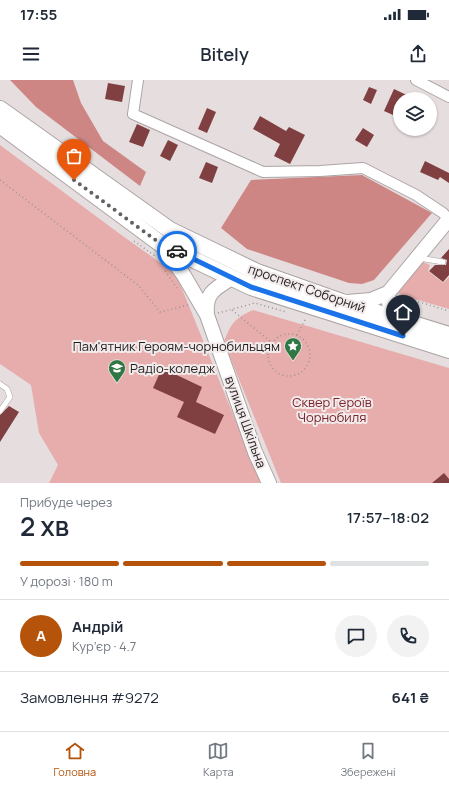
<!DOCTYPE html>
<html lang="uk">
<head>
<meta charset="utf-8">
<style>
  body { margin:0; font-family:Manrope,sans-serif; background:#f2f2f3; color:#1f2937; height:100vh; display:flex; flex-direction:column; font-size:15px; white-space:nowrap }
  * { box-sizing:border-box; margin:0 }
  p { font-size:13px; color:#747a83 }
  .icon { flex:none; width:22px; height:22px; fill:none; stroke:currentColor; stroke-width:2; stroke-linecap:round; stroke-linejoin:round }
  .map { position:relative; height:403px; overflow:hidden }
  .details { display:flex; flex-direction:column; background:#fff; flex:1 }
  .details>* { flex:none }
  .fabs { position:absolute; left:393px; top:12px; display:grid; gap:8px }
  .fabs a { display:grid; place-items:center; width:44px; height:44px; border-radius:50%; background:#fff; box-shadow:0 1px 3px #0004; font-size:20px }
  .pin { position:absolute; display:grid; place-items:center; width:34px; height:34px; color:#fff; margin:-41px -17px; border-radius:50% 50% 50% 0; rotate:-45deg; box-shadow:0 0 4px #0007 }
  .pin .icon { rotate:45deg }
  .courier { position:absolute; display:grid; place-items:center; width:40px; height:40px; margin:-20px; border:3px solid #1a73e8; border-radius:50%; background:#fff; color:#222; box-shadow:0 1px 5px #0007 }
  .head em { font-style:normal; font-weight:600 }
  .head div { display:flex; flex-direction:column-reverse }
  .head { display:flex; align-items:center; justify-content:space-between; height:68px; padding:0 20px }
  h1 { font-size:26px; font-weight:600; line-height:30px }
  .bar { display:grid; grid-template-columns:repeat(4,1fr); gap:6px 4px; align-content:center; height:48px; padding:0 20px }
  .bar i { height:5px; border-radius:3px; background:#e0e1e3 }
  .bar .active { background:#b45309 }
  .bar p { grid-column:span 4 }
  .line { display:flex; align-items:center; gap:10px; padding:0 20px; border-top:1px solid #e0e1e3 }
  .line div { flex:1 }
  .round { display:grid; place-items:center; flex:none; width:42px; height:42px; border-radius:21px; background:#f2f2f3 }
  .status { display:flex; justify-content:space-between; align-items:center; height:28px; padding:0 20px; background:#fff; direction:ltr }
  .status svg { height:11px; fill:currentColor }
  header { display:flex; justify-content:space-between; align-items:center; height:52px; padding:0 20px; background:#fff; font-size:18px; font-weight:600 }
  .menu { display:flex; justify-content:space-around; align-items:center; height:56px; border-top:1px solid #e0e1e3; background:#fff; font-size:11px; color:#747a83 }
  .menu a { display:grid; justify-items:center; gap:2px }
  .menu .active { color:#b45309 }
  .map>svg:first-child { display:block }
</style>
</head>
<body>
<div class="status"><b>17:55</b><svg viewBox="0 0 49 12"><path d="M0 12V9h3v3zM5 12V6h3v6zM10 12V3h3v9zM15 12V0h3v12zM26 1h20v11H26zM47 4h2v5h-2z"/></svg></div>
<header><svg class="icon" aria-label="menu" viewBox="0 0 24 24"><path d="M4 6h16M4 12h16M4 18h16"/></svg>Bitely<svg class="icon" aria-label="share" viewBox="0 0 24 24"><path d="M12 15V3M7 8l5-5 5 5M5 13v7h14v-7"/></svg></header>
<div class="map">
<svg width="449" height="403" viewBox="0 0 449 403">
  <rect width="100%" height="100%" fill="#e6dede"/>
  <path fill="#e6adac" d="M0 65 120 154 176 194 261 403H49L58 385 39 353 31 305 0 284Z
    M421 181 430 185 428 191 443 203 449 197V229L401 215 396 211Z
    M253 230 449 288V403H281L224 262C231 243 235 238 253 230Z"/>
  <path fill="#ce8685" d="M10 0H73L81 23 103 61 146 92 140 106 36 27Z
    M362 95 432 133 374 200 362 204 349 203 247 169 221 148 251 100Z"/>
  <path fill="#804041" d="M108 3 125 6 122 22 105 19Z
    M369 7 377 10 371 24 363 20Z
    M394 9 415 19H400V38L384 31Z
    M207 28 216 32 207 53 198 49Z
    M260 36 286 51 289 47 305 55 290 84 274 76 280 64 253 49Z
    M137 44 150 50 143 67 129 62Z
    M363 48 374 55 367 67 355 60Z
    M168 60 178 65 170 81 160 76Z
    M425 81 449 93V103L440 97 438 100 420 92Z
    M206 82 218 87 212 103 199 98Z
    M449 169V195L443 202 429 191 435 185H446L447 180 441 178Z
    M162 288 202 307 196 322 224 335 215 354 177 337 184 322 153 308Z
    M9 326 19 332 0 362V335Z
    M444 393 449 399V403H432Z"/>
  <g fill="none" stroke-linecap="round" stroke-linejoin="round">
    <g stroke="#aca5a5" stroke-width="6">
      <path id="lane" d="M419 178 443 182
        M0 304 7 309 10 317 0 331"/>
    </g>
    <g stroke="#aca5a5" stroke-width="12">
      <path id="street" d="M138 0 133 34 263 92 320 91 363 88 416 115 443 133 449 139
        M416 0 449 17"/>
    </g>
    <g stroke="#aca5a5" stroke-width="16">
      <path id="secondary" d="M161 164 183 194 207 235 255 372 269 403
        M388 213 389 223 405 241
        M347 222 371 220 388 213 449 139
        M207 235C205 213 214 209 232 198"/>
    </g>
    <g stroke="#aca5a5" stroke-width="18">
      <path id="primary" d="M0 29 170 150 257 192 342 222 449 255
        M0 45 161 164 251 207 449 270"/>
    </g>
    <path stroke="#999393" stroke-width="1.5" stroke-dasharray="1 3" stroke-linecap="butt" d="M0 100 138 205 160 232 188 225
      M134 161 155 176
      M165 191 177 208
      M403 217 449 231
      M232 230 271 262
      M218 233 255 223 286 232
      M268 275a21 21 0 1 1 42 0a21 21 0 1 1-42 0Z
      M297 255 306 238"/>
    <use href="#lane" stroke="#fff" stroke-width="5"/>
    <use href="#street" stroke="#fff" stroke-width="10"/>
    <use href="#secondary" stroke="#fff" stroke-width="14"/>
    <use href="#primary" stroke="#fff" stroke-width="16"/>
  </g>
  <g fill="none" stroke-linecap="round" stroke-linejoin="round">
    <path stroke="#666161" stroke-width="4" stroke-dasharray="0 7.2" d="M74 100 161 164 177 171"/>
    <path stroke="#1a73e8" stroke-width="5" d="M177 171 251 207 403 256"/>
  </g>
  <defs>
    <g id="sight-pin" transform="scale(0.9)"><path d="M0 17L-7.5 6A9.5 9.5 0 1 1 7.5 6Z" fill="#307743" stroke="#f3ebeb"/><path d="M0-6L1.8-2.2L6-1.7L2.9 1.2L3.7 5.4L0 3.3L-3.7 5.4L-2.9 1.2L-6-1.7L-1.8-2.2Z" fill="#fff"/></g>
    <g id="university-pin" transform="scale(0.9)"><path d="M0 17L-7.5 6A9.5 9.5 0 1 1 7.5 6Z" fill="#307743" stroke="#f3ebeb"/><path d="M0-5L7-2L0 1L-7-2ZM-4 1L0 2.5L4 1V4Q0 6-4 4Z" fill="#fff"/></g>
  </defs>
  <g fill-rule="evenodd">
    <use href="#sight-pin" x="293" y="266"/>
    <use href="#university-pin" x="117" y="288"/>
  </g>
  <g text-anchor="middle" stroke-width="4" stroke-linejoin="round" paint-order="stroke">
    <g font-size="13" fill="#211e1e" stroke="#f3ebeb">
      <text transform="translate(307 208) rotate(19)" y="5">проспект Соборний</text>
      <text transform="translate(246 342) rotate(70)" y="5">вулиця Шкільна</text>
    </g>
    <g font-size="13" fill="#211e1e" stroke="#f3ebeb" text-anchor="end">
      <text x="280" y="271">Пам'ятник Героям-чорнобильцям</text>
      <text x="130" y="293" text-anchor="start">Радіо-коледж</text>
    </g>
    <g font-size="13" fill="#78222a" stroke="#f3ebeb">
      <text x="332" y="327">Сквер Героїв<tspan x="332" dy="15">Чорнобиля</tspan></text>
    </g>
  </g>
</svg>
<div class="fabs">
<a><svg class="icon" aria-label="layers" viewBox="0 0 24 24"><path d="M12 4l9 5-9 5-9-5zM3 14l9 5 9-5"/></svg></a>
</div>
<div class="pin" style="left:74px;top:100px;background:#ea580c"><svg class="icon" aria-label="bag" viewBox="0 0 24 24"><path d="M5 8h14l-1 12H6zM9 8a3 3 0 0 1 6 0"/></svg></div>
<div class="pin" style="left:403px;top:256px;background:#1f2937"><svg class="icon" aria-label="home" viewBox="0 0 24 24"><path d="M3 11l9-7 9 7M6 9v11h12V9"/></svg></div>
<div class="courier" style="left:177px;top:171px"><svg class="icon" aria-label="car" viewBox="0 0 24 24"><path d="M5 17H2v-5l4-1 3-4h7l3 4 3 1v5h-3M9 17h6M6 11h13"/><circle cx="7" cy="17" r="2"/><circle cx="17" cy="17" r="2"/></svg></div>
</div>
<section class="details">
<div class="head"><div><h1>2 хв</h1><p>Прибуде через</p></div><em>17:57–18:02</em></div>
<div class="bar"><i class="active"></i><i class="active"></i><i class="active"></i><i></i><p>У дорозі · 180 m</p></div>
<div class="line" style="height:72px"><b class="round" style="background:#b45309;color:#fff">А</b><div><b>Андрій</b><p>Кур’єр · 4.7</p></div><a class="round"><svg class="icon" aria-label="chat" viewBox="0 0 24 24"><path d="M4 5h16v11H9l-5 4z"/></svg></a><a class="round"><svg class="icon" aria-label="phone" viewBox="0 0 24 24"><path d="M5 4h4l2 5-3 2q2 4 5 5l2-3 5 2v4C11 20 4 13 5 4z"/></svg></a></div>
<div class="line" style="height:52px"><div>Замовлення #9272</div><b>641 ₴</b></div>
</section>
<nav class="menu">
<a class="active"><svg class="icon" aria-label="home" viewBox="0 0 24 24"><path d="M3 11l9-7 9 7M6 9v11h12V9"/></svg>Головна</a>
<a><svg class="icon" aria-label="map" viewBox="0 0 24 24"><path d="M3 6l6-2 6 2 6-2v14l-6 2-6-2-6 2zM9 4v14M15 6v14"/></svg>Карта</a>
<a><svg class="icon" aria-label="saved" viewBox="0 0 24 24"><path d="M7 4h10v16l-5-4-5 4z"/></svg>Збережені</a>
</nav>
</body>
</html>
